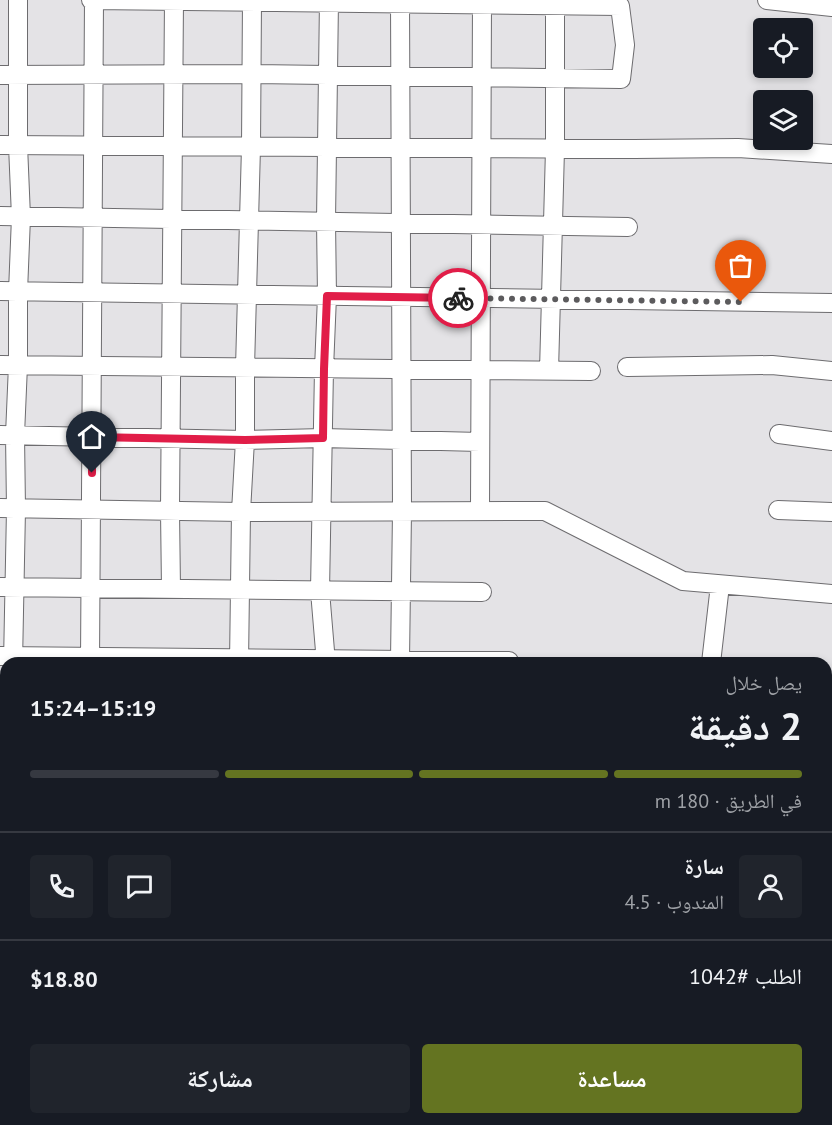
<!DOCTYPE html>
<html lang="ar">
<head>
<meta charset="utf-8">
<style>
  body { margin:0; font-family:"PT Sans","Noto Naskh Arabic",sans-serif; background:#20242c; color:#f1f3f6; direction:rtl; height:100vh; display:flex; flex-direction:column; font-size:22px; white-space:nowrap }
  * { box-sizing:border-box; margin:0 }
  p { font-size:20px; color:#9ea1a6 }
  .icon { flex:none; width:33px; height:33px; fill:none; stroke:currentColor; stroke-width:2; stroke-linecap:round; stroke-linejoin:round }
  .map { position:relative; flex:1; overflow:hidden; direction:ltr }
  .drawer { position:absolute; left:0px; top:657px; width:832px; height:468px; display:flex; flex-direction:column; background:#171b24; border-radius:18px 18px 0 0; box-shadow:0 3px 9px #0003; direction:rtl }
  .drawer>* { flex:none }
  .fabs { position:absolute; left:753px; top:18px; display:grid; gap:12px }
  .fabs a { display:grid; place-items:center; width:60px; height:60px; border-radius:6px; background:#171b24; box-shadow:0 3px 9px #0003; font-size:30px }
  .pin { position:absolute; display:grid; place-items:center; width:51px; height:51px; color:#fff; margin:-62px -26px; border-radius:50% 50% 50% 0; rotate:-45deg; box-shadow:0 0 6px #0007 }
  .pin .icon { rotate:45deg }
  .courier { position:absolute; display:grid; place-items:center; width:60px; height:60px; margin:-30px; border:4px solid #e11d48; border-radius:50%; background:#fff; color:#222; box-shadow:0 2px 8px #0007 }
  .head em { font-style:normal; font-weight:700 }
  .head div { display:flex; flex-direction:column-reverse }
  .head { display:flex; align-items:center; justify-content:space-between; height:102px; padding:0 30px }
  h1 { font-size:39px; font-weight:700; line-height:45px }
  .bar { display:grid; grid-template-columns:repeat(4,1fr); gap:9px 6px; align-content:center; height:72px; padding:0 30px }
  .bar i { height:8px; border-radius:4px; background:#363941 }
  .bar .current { background:#647421 }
  .bar p { grid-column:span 4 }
  .line { display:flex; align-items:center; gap:15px; padding:0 30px; border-top:2px solid #363941 }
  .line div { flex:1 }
  .round { display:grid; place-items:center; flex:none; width:63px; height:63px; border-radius:6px; background:#20242c }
  .cta { display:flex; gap:12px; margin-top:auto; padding:12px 30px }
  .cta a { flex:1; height:69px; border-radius:6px; background:#647421; color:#fff; font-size:24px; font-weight:700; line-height:69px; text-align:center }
  .cta a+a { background:#20242c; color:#f1f3f6 }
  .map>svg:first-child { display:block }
</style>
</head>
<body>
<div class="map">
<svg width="832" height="1125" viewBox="0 0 832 1125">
  <rect width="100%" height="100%" fill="#e4e3e6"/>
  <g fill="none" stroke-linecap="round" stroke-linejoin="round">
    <g stroke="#6d6c6f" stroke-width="20">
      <path id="minor" d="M400 0 402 511 400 660
        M767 0 832 7
        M0 75 251 74 621 79 625 45 620 6 91 0
        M0 145 634 149 738 148 832 154
        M0 216 628 227
        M0 291 832 303
        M0 365 591 371
        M627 367 772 365 832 371
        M549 371 555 149V0
        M779 434 832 441
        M0 435 245 440 323 438 480 442
        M0 508 241 512 545 511 683 581 832 594
        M778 510 832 512
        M480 511 482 0
        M0 587 482 592
        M171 589 170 511 174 0
        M0 656 509 661
        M13 663 16 509 15 435 18 365V292L21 217 18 145V0
        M90 663 94 0
        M239 663 241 512 245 440V368L251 147 252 0
        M326 663 320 591 324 369 327 296 326 221 329 0
        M711 663 720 585
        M0 741H6
        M826 748H832
        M0 810H6
        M826 822 832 823
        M826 960 832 903
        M0 970H6
        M826 1037H832
        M0 1049H6
        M826 1111 832 1112
        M0 1122 387 1123
        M657 1125 658 1119
        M809 1125 810 1119"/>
    </g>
    <use href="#minor" stroke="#fff" stroke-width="18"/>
  </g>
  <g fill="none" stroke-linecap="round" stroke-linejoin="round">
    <path stroke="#5c5b5d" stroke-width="6" stroke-dasharray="0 10.8" d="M458 298 741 302"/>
    <path stroke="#e11d48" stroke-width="8" d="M92 473V437L245 440 323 438 324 369 327 296 458 298"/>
  </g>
</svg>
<div class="fabs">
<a><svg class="icon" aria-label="locate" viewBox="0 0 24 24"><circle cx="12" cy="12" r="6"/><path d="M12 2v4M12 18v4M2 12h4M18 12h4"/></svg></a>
<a><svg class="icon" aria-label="layers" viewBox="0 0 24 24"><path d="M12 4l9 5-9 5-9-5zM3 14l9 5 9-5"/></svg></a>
</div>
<div class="pin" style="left:741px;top:302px;background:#ea580c"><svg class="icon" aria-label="bag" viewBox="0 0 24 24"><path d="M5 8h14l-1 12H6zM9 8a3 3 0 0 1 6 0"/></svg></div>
<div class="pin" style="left:92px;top:473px;background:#1f2937"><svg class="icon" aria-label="home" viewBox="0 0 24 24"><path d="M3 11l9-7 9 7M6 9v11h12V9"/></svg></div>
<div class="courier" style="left:458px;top:298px"><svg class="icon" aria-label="bike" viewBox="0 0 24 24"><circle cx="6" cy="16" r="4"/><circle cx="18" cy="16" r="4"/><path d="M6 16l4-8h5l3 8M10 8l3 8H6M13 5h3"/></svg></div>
<section class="drawer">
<div class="head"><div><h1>2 دقيقة</h1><p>يصل خلال</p></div><em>15:19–15:24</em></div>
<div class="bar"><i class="current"></i><i class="current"></i><i class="current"></i><i></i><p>في الطريق · 180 m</p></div>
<div class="line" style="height:108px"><a class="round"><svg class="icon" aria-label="person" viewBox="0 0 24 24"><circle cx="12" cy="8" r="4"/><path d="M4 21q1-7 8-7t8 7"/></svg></a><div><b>سارة</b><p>المندوب · 4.5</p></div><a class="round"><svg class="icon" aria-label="chat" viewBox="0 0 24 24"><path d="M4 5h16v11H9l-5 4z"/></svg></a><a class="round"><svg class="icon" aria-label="phone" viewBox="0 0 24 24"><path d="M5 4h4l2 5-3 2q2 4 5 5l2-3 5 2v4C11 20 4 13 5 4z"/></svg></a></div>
<div class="line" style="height:78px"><div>الطلب #1042</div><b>$18.80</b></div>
<div class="cta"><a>مساعدة</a><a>مشاركة</a></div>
</section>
</div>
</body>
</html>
